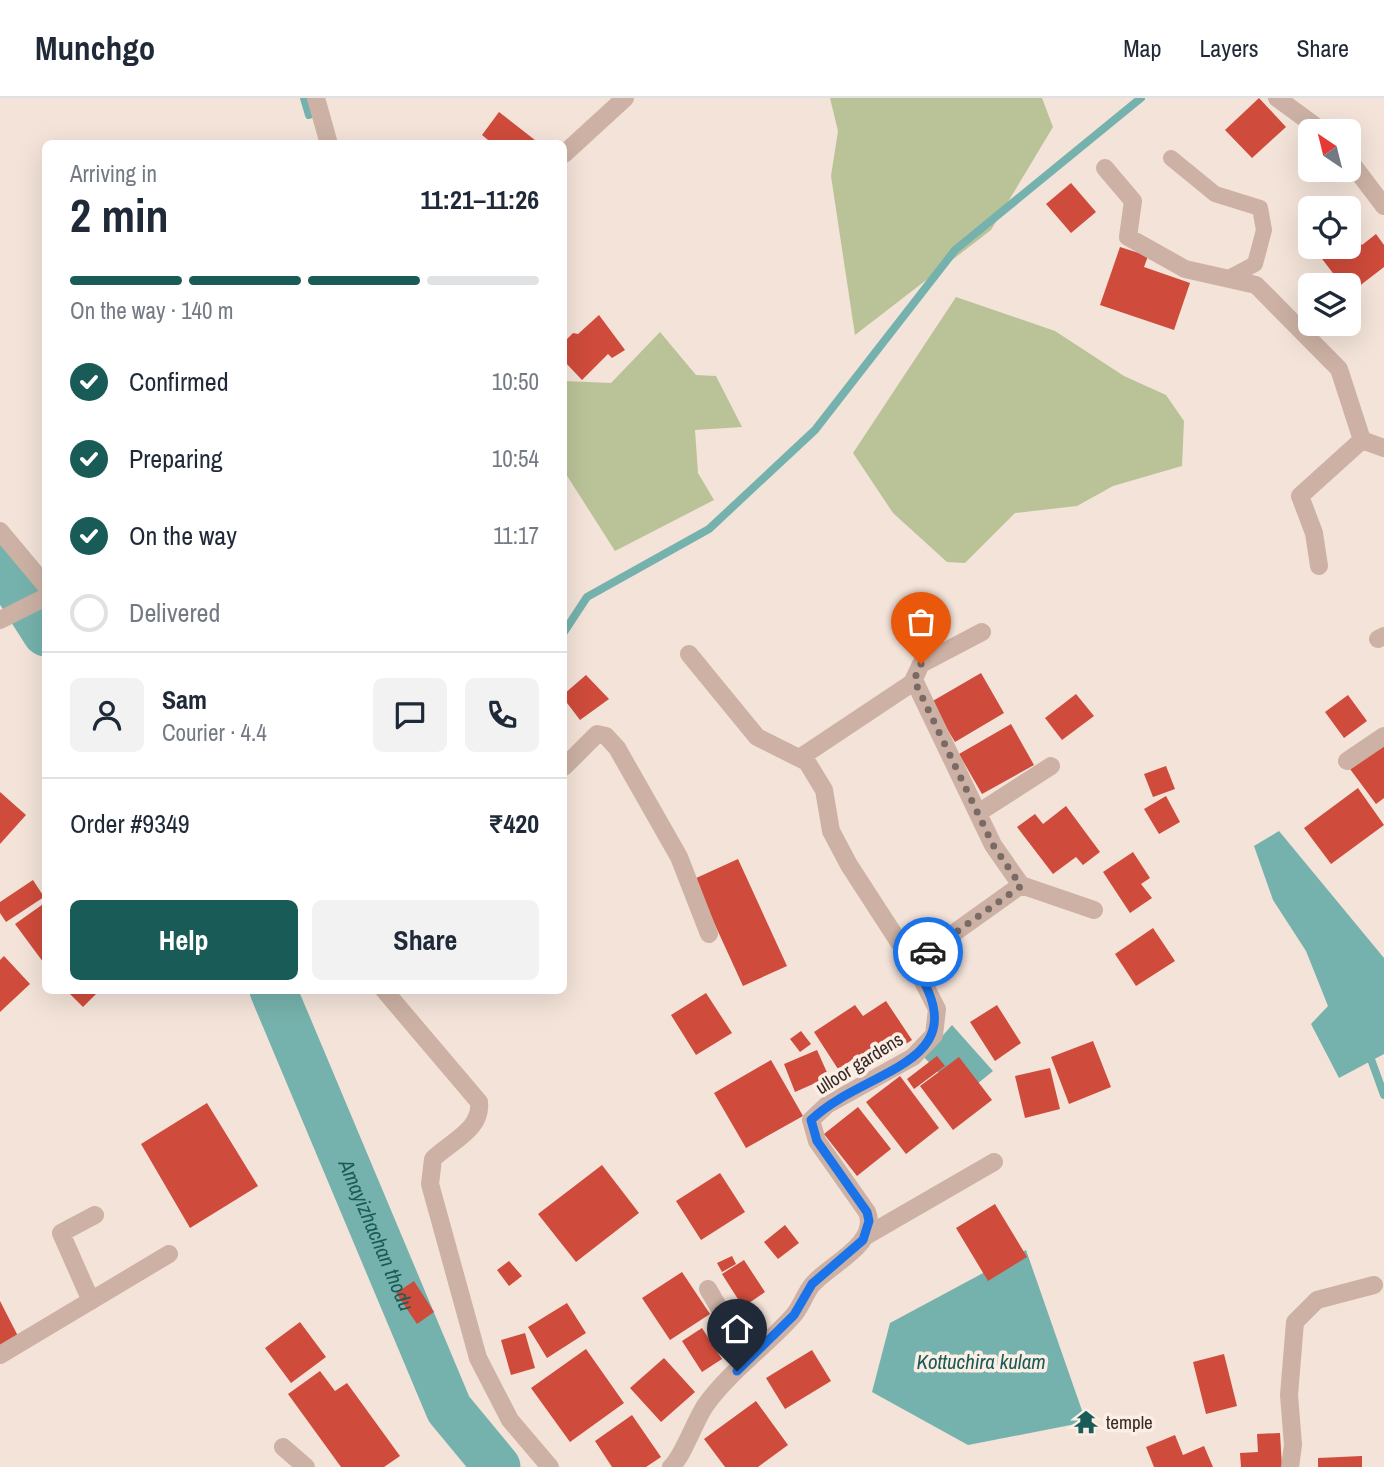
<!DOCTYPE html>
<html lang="en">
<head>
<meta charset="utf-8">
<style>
  body { margin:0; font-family:"Archivo Narrow",sans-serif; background:#f2f2f3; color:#1f2937; height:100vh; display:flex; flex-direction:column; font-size:26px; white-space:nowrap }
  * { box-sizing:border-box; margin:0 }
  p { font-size:23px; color:#747a83 }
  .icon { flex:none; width:38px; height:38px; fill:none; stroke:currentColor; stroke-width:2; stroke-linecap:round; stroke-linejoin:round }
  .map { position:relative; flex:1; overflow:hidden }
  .details { position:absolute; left:42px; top:42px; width:525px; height:854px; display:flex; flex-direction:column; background:#fff; border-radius:10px; box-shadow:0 7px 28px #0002 }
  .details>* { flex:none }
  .needle { width:46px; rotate:325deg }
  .buttons { position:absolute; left:1298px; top:21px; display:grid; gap:14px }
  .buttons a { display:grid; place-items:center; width:63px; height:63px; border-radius:10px; background:#fff; box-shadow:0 7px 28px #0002; font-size:35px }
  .pin { position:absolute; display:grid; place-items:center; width:60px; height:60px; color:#fff; margin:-72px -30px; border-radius:50% 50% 50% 0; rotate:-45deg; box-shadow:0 0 7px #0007 }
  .pin .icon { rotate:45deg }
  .courier { position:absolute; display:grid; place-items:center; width:70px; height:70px; margin:-35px; border:5px solid #1a73e8; border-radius:50%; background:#fff; color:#222; box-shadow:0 2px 9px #0007 }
  .head em { font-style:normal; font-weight:700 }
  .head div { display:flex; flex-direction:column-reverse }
  .head { display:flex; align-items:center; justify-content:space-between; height:119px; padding:0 28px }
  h1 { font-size:46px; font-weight:700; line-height:52px }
  .bar { display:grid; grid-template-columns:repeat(4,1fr); gap:10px 7px; align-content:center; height:84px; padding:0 28px }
  .bar i { height:9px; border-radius:5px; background:#e0e1e3 }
  .bar .current { background:#195b57 }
  .bar p { grid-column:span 4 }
  .line { display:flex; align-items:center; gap:18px; padding:0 28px; border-top:2px solid #e0e1e3 }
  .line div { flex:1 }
  .round { display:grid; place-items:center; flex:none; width:74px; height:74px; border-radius:10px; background:#f2f2f3 }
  ol { padding:0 28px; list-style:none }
  li { display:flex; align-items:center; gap:21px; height:77px }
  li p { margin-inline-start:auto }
  li .icon { padding:7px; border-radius:50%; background:#195b57; color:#fff; stroke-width:4 }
  li:last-child { color:#747a83 }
  li i { width:38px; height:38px; border:4px solid #e0e1e3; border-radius:50% }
  .primary-button { display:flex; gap:14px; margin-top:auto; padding:14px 28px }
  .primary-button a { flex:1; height:80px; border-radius:10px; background:#195b57; color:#fff; font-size:28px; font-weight:700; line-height:80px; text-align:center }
  .primary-button a+a { background:#f2f2f3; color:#1f2937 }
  header { display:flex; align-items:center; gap:42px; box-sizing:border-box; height:98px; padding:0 35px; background:#fff; border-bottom:2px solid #e0e1e3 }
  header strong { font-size:33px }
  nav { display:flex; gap:38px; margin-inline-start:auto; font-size:24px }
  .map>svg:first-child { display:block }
</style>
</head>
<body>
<header>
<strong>Munchgo</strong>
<nav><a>Map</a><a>Layers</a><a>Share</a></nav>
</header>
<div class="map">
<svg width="1384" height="1369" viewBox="0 0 1384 1369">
  <rect width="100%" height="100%" fill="#f3e3d9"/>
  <path fill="#bac398" d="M830 0H1042L1053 29 991 132 855 237 831 78 838 33Z
    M956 199 1055 233 1124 278 1166 297 1184 323 1182 368 1113 388 1077 408 1015 415 965 465 947 464 893 415 853 355Z
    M660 234 696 277 716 278 742 329 695 332 698 375 714 402 615 453 564 373V283L611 285Z"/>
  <path fill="#76b2ad" d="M1279 733 1384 860V956L1339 980 1311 926 1328 908 1306 853 1273 802 1254 748Z
    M952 927 993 973 961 999 924 959Z
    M1026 1152 1086 1324 968 1347 872 1294 890 1225Z"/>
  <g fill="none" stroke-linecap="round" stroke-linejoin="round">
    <path stroke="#76b2ad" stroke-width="8" d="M304 0 309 17
      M564 534 587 499 709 431 815 332 955 152 1141 0
      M1368 953 1384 997"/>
    <g stroke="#76b2ad" stroke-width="47">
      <path d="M0 463 46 535"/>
      <path id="s1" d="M273 892 449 1311 497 1369"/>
    </g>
  </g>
  <path fill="#cf4b3b" d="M1259 0 1286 29 1252 60 1225 32Z
    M499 14 540 46H493L482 37Z
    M1071 85 1096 114 1071 135 1046 106Z
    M1349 131 1362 147 1376 136 1384 147V169L1349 196V187H1342L1313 149H1349Z
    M1120 149 1148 158 1144 169 1190 185 1174 232 1100 207Z
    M599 217 625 252 612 260 608 256 582 282 564 263V244L573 235 578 236Z
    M981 575 1004 615 955 644 931 604Z
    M586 577 609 601 580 622 564 601V596Z
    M1076 596 1094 618 1062 642 1045 620Z
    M1348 597 1367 623 1344 640 1325 614Z
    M1011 626 1034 667 982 696 959 656Z
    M1384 646V700L1376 706 1350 671Z
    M1166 668 1175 691 1153 699 1144 676Z
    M1358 690 1384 727 1331 766 1304 730Z
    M0 694 26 717 0 746Z
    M1166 698 1180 724 1159 736 1144 711Z
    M1066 708 1100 754 1083 767 1076 759 1053 776 1017 729 1035 716 1043 726Z
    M1133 754 1150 780 1141 786 1152 800 1130 815 1103 774Z
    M738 761 787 868 743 888 694 781Z
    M33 782 44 799 6 824 0 815V804Z
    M46 804V868L15 826Z
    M1153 830 1175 863 1136 888 1115 856Z
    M4 858 30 886 0 914V862Z
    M66 892H100L83 909Z
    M706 895 732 935 696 957 671 917Z
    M886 903 912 942 870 969 861 956 838 971 814 934 855 907 863 918Z
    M997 907 1021 945 995 963 970 924Z
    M801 933 811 946 800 954 790 941Z
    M1093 943 1111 989 1069 1006 1051 959Z
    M817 952 829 979 795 994 784 966Z
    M937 958 945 968 914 991 907 981Z
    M959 959 992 1002 953 1032 920 988Z
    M771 962 803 1018 746 1050 714 995Z
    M1050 970 1060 1011 1025 1020 1015 978Z
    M900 978 939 1030 906 1056 866 1004Z
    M207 1005 258 1088 190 1130 141 1046Z
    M858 1009 891 1051 857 1078 824 1036Z
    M602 1067 639 1115 576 1164 538 1116Z
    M720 1075 745 1114 701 1142 676 1103Z
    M995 1106 1027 1159 988 1183 956 1130Z
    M785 1127 799 1145 778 1161 764 1144Z
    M732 1158 736 1166 722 1174 717 1165Z
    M744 1162 765 1194 743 1209 722 1176Z
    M509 1163 522 1178 509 1188 497 1172Z
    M682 1174 710 1216 670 1242 642 1200Z
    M414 1183 434 1214 417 1226 396 1195Z
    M0 1203 19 1240 0 1250Z
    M567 1205 586 1235 547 1260 528 1229Z
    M300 1224 326 1259 291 1285 265 1250Z
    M702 1230 722 1261 702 1274 682 1243Z
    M525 1235 535 1270 511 1277 501 1242Z
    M586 1251 624 1305 570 1344 531 1290Z
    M812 1252 831 1283 785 1311 766 1280Z
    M1224 1256 1237 1308 1206 1316 1193 1264Z
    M664 1260 695 1294 661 1324 630 1290Z
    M320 1273 335 1293 347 1285 400 1358 384 1369H341L288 1296Z
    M756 1303 788 1347 758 1369H725L704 1341Z
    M632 1317 661 1359 646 1369H612L595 1343Z
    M1280 1335 1282 1369H1241L1240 1355 1258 1354 1257 1336Z
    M1175 1337 1183 1357 1204 1348 1213 1369H1154L1146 1349Z
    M1362 1358V1369H1318V1360Z"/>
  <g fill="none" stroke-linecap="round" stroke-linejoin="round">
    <path stroke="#ccb1a4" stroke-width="16" d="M1171 60 1215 96 1260 110 1264 132 1255 166 1227 181"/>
    <path stroke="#ccb1a4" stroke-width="18" d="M316 0 329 46
      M1277 0 1322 33
      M564 56 625 0
      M1349 62 1384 108
      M1105 70 1133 103 1128 139 1185 171 1256 187 1339 271 1362 342
      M0 433 46 488
      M1319 468 1314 435 1300 398 1362 342 1384 350
      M0 522 46 499
      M1378 541 1384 538
      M914 582 993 747 1021 787 1094 812
      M801 659 912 585 921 566 982 534
      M1347 663 1384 638
      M564 669 597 636 606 638 617 650 679 759 709 836
      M978 715 1051 668
      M912 865 1021 787
      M384 892 479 1004C482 1032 451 1043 433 1061L430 1086 478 1260 510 1322 550 1369
      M866 1138 994 1064
      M708 1191 749 1261
      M91 1203 61 1135 95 1117
      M0 1257 169 1156
      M283 1349 306 1369
      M671 1369C682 1360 695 1323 705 1308 729 1274 764 1250 792 1219 801 1210 804 1197 812 1187 828 1167 880 1146 867 1114L817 1043 811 1022 827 1007 913 959 934 937 937 911 917 872 849 767 831 733 824 692 807 664 757 639 689 556
      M1290 1369 1293 1347 1289 1297 1295 1224 1317 1202 1374 1187"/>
  </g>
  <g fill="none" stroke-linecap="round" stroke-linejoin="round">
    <path stroke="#796a65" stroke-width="7" stroke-dasharray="0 12.6" d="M921 566 914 582 993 747 1021 788 928 854"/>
    <path stroke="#1a73e8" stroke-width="9" d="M737 1273 794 1217 812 1186 863 1142 869 1123 867 1114 817 1043 811 1022C866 969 984 967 912 865L928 854"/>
  </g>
  <defs>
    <g id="temple-bare" transform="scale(1.89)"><path d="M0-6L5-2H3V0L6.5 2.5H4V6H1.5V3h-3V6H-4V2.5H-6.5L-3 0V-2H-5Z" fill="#195b57" stroke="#fbeee5" stroke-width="2.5" paint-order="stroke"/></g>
  </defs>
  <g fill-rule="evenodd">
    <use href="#temple-bare" x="1086" y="1324"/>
  </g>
  <g text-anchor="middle" stroke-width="7" stroke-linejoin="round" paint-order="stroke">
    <g font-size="19" fill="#372926" stroke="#fbeee5">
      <text transform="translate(859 965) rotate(-32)" y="7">ulloor gardens</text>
    </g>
    <g font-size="19" fill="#372926" stroke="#fbeee5" text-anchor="start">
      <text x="1106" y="1331">temple</text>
    </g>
    <g font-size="21" font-style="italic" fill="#195b57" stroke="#fbeee5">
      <text dy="7" stroke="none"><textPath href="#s1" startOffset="266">Amayizhachan thodu</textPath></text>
      <text x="981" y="1271">Kottuchira kulam</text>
    </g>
  </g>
</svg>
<div class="buttons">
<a><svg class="needle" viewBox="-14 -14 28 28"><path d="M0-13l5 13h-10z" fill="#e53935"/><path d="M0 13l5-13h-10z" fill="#747a83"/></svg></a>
<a><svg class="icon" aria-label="locate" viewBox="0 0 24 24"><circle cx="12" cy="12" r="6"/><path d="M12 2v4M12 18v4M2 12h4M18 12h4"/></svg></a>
<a><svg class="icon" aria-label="layers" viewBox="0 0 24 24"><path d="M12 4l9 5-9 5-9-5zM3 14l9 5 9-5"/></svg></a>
</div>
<div class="pin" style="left:921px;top:566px;background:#ea580c"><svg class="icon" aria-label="bag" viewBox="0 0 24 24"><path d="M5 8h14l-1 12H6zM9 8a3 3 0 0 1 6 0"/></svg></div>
<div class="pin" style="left:737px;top:1273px;background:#1f2937"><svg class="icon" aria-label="home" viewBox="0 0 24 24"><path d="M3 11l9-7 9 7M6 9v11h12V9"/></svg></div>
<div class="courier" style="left:928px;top:854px"><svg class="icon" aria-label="car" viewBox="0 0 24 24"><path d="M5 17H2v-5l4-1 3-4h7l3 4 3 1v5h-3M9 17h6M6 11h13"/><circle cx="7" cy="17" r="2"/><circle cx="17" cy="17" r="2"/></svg></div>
<section class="details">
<div class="head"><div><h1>2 min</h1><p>Arriving in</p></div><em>11:21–11:26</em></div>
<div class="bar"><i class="current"></i><i class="current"></i><i class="current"></i><i></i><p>On the way · 140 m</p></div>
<ol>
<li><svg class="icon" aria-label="check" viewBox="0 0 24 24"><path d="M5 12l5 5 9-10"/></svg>Confirmed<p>10:50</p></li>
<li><svg class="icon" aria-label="check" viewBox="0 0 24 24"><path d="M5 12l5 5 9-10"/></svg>Preparing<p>10:54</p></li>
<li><svg class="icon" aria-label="check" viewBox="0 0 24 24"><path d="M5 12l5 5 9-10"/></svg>On the way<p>11:17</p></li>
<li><i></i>Delivered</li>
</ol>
<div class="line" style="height:126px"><a class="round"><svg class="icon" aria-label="person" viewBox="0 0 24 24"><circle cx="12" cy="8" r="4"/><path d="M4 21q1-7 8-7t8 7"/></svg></a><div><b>Sam</b><p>Courier · 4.4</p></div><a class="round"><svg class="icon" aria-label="chat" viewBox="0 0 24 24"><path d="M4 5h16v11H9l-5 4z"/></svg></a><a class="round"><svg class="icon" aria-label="phone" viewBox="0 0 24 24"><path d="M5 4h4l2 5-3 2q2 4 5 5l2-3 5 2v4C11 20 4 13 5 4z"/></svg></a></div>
<div class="line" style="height:91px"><div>Order #9349</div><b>₹420</b></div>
<div class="primary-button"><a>Help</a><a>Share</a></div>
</section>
</div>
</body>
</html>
